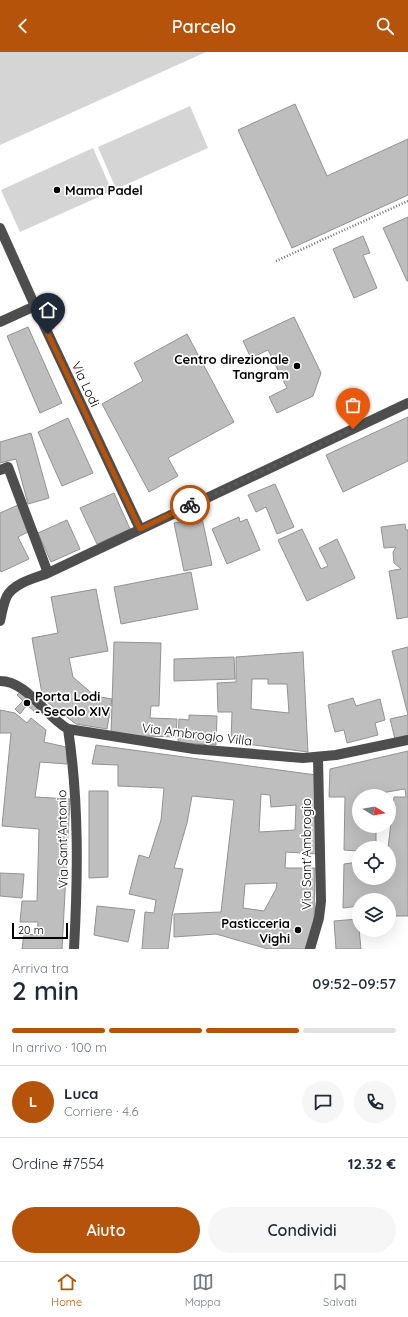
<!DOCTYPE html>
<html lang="it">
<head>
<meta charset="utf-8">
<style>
  body { margin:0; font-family:Quicksand,sans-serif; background:#f6f6f7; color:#1f2937; height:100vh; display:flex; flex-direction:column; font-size:15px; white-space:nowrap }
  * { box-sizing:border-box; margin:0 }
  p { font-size:13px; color:#747a83 }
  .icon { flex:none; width:22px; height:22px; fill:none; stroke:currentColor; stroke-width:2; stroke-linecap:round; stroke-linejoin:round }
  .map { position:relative; height:897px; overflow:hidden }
  .details { display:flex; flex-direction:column; background:#fff; flex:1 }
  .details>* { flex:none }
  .needle { width:26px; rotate:101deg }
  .fabs { position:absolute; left:352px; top:737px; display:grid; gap:8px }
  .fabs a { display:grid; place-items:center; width:44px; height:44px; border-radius:50%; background:#fff; box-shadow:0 4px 16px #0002; font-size:20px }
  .scale { position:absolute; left:12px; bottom:10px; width:56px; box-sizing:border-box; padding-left:4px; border:2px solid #000; border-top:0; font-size:11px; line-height:14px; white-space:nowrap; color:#000; -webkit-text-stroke:3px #fff; paint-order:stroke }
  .pin { position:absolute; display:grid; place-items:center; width:34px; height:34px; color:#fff; margin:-41px -17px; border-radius:50% 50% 50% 0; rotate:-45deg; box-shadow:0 0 4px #0007 }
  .pin .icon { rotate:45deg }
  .courier { position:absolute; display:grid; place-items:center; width:40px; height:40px; margin:-20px; border:3px solid #b45309; border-radius:50%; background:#fff; color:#222; box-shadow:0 1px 5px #0007 }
  .head em { font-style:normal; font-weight:600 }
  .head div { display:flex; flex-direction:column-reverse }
  .head { display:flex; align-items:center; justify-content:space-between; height:68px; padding:0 12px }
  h1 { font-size:26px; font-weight:600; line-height:30px }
  .bar { display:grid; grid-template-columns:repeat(4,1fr); gap:6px 4px; align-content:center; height:48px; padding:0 12px }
  .bar i { height:5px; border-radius:3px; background:#e0e1e3 }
  .bar .current { background:#b45309 }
  .bar p { grid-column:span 4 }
  .line { display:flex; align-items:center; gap:10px; padding:0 12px; border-top:1px solid #e0e1e3 }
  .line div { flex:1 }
  .round { display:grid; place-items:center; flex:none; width:42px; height:42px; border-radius:21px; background:#f6f6f7 }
  .button { display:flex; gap:8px; margin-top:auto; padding:8px 12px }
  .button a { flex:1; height:46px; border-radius:24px; background:#b45309; color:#fff; font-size:16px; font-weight:600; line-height:46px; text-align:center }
  .button a+a { background:#f6f6f7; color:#1f2937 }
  header { display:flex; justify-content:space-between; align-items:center; height:52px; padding:0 12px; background:#b45309; color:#fff; font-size:18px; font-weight:600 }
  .dock { display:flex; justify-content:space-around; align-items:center; height:56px; border-top:1px solid #e0e1e3; background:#fff; font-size:11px; color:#747a83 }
  .dock a { display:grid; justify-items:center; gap:2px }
  .dock .current { color:#b45309 }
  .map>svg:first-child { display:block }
</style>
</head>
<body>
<header><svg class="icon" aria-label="back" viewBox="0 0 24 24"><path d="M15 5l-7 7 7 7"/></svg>Parcelo<svg class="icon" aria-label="search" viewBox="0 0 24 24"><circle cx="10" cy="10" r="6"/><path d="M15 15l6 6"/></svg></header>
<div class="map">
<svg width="408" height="897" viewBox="0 0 408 897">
  <rect width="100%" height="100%" fill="#fff"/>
  <path fill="#d5d5d5" d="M0 0H206L0 93Z
    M190 54 208 96 116 137 98 95Z
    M93 96 112 139 20 180 1 138Z"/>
  <path fill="#bebebe" stroke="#929292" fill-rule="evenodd" d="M295 52 327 124 408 87V143L292 196 238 78Z
    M408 165V229H407L383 176Z
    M363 184 370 201 363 203 377 236 354 246 333 197Z
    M294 265 321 321 313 344 277 361 269 345 287 336 268 298 251 306 243 289Z
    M28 275 62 351 40 361 7 284Z
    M187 282 234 370 168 406 178 424 149 440 102 352 143 329 134 311Z
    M408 365V409L343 440 326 403Z
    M68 366 93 421 62 434 38 380Z
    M31 381 49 446 28 452 16 407 0 411V390Z
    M275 432 294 475 277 482 266 455 256 460 248 443Z
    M114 441 130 477 97 492 80 456Z
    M18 453 30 479 18 485 29 507 1 520 0 517V461Z
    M239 465 240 470 247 467 260 498 227 512 212 477Z
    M202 466 212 513 184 519 174 471Z
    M67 468 80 497 51 510 38 481Z
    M405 472 406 478H408V565L397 567 389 519 401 517 394 511 393 500 396 495 384 496 381 475Z
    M302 477 321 517 328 514 319 496 337 487 355 526 307 549 278 488Z
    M191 520 198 557 121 572 114 535Z
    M96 537 108 599 69 606 73 625 95 644 112 647 107 677 76 672 43 647 32 586 58 581 51 545Z
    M114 590 161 591 159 654H151L150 666 177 667 176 685 111 683Z
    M408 595V684L395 687 390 667 408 663 392 599Z
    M303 600 308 700 231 690 232 660H218L217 631 236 630V605ZM252 627H268V632H287L289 661 251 657Z
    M234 605 235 627 174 629V607Z
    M21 639 41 658 37 662 27 653 20 662 15 657 23 649 17 643Z
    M353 646 356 654 380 647 385 668 375 671 378 683 347 691 344 678 335 680 328 653Z
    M0 658 15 661 27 671 31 666 46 678 44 690 66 695 67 712 40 710 35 745 70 747 62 897H22L24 882 37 883 38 870H20L22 849H37L39 777 2 774 11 681H0Z
    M189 663 217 664 216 693 178 691 179 667 189 668Z
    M96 693 316 723 317 802 286 800 285 816H315L314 869 305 897H268L216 882 174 885V862L221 860 234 748 192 744 187 771 174 816 183 817 172 864 168 897H142L145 860 154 861 156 848 129 842 139 803 149 806 161 768 164 736 118 734V713L92 712ZM261 742 270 743 271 755 296 753 295 778 259 780ZM277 831 276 837 264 859 243 856 245 832Z
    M408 699V864H389V848H359V854L343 856 344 812 358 810 357 799 344 798 345 745H329L330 717ZM405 737 406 745H394L388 796H389V826H359V796H376V774H359V744H375V742Z
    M89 739H108V825L89 826Z
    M0 821 24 822 22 846 0 844Z
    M97 854 135 858 128 890 94 883Z
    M358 867 361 897H336L334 869Z"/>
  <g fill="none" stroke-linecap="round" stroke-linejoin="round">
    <path stroke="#707070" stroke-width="2.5" stroke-dasharray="1 2" stroke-linecap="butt" d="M276 209 408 149"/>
    <path stroke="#4e4e4e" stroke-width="10" d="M0 176 35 254 140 477
      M0 270 35 254
      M0 418 8 415 48 521
      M0 569C2 561 3 552 7 544 14 531 35 526 48 521L408 351
      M0 629C27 629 45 664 68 677L194 697 303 706 336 703 408 688
      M68 677C79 749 78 824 74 897
      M310 897 319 866 321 849 318 705"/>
  </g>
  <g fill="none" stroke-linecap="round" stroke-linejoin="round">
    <path stroke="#595959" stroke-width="4" stroke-dasharray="0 7.2" d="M190 453 353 377"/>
    <path stroke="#b45309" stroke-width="5" d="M48 282 140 477 190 453"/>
  </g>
  <g fill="#000" stroke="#fff" stroke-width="1.5">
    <circle cx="57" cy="138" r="4"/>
    <circle cx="297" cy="314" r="4"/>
    <circle cx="27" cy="651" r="4"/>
    <circle cx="298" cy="878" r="4"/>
  </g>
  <g text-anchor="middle" stroke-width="3.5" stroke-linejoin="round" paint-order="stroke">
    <g font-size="13" font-weight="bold" fill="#000" stroke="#fff" text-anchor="start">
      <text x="65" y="143">Mama Padel</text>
      <text x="289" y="312" text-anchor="end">Centro direzionale<tspan x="289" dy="15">Tangram</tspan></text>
      <text x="35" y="649">Porta Lodi<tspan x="35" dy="15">- Secolo XIV</tspan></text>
      <text x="290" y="876" text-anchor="end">Pasticceria<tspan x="290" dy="15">Vighi</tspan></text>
    </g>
    <g font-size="13" fill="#000" stroke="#fff">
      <text transform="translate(86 332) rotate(65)" y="5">Via Lodi</text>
      <text transform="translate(197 682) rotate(7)" y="5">Via Ambrogio Villa</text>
      <text transform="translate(62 787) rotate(-91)" y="5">Via Sant'Antonio</text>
      <text transform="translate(306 802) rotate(-90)" y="5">Via Sant'Ambrogio</text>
    </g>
  </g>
</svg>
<div class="fabs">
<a><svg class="needle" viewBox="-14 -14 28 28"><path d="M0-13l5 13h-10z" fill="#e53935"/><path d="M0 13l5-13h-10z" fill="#747a83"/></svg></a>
<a><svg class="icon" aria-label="locate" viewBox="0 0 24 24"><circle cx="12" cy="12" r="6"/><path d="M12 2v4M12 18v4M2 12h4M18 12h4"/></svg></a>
<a><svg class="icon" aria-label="layers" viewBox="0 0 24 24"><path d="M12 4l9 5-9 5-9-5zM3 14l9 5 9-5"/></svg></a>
</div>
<div class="scale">20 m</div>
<div class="pin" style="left:353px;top:377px;background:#ea580c"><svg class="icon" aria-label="bag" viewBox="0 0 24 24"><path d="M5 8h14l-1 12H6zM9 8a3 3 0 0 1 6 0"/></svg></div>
<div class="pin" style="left:48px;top:282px;background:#1f2937"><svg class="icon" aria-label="home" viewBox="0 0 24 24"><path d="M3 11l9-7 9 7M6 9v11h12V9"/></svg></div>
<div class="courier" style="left:190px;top:453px"><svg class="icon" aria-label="bike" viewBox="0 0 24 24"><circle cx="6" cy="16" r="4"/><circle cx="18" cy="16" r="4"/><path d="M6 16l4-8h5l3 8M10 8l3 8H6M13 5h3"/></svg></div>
</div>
<section class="details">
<div class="head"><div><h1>2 min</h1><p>Arriva tra</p></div><em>09:52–09:57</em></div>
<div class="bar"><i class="current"></i><i class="current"></i><i class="current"></i><i></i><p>In arrivo · 100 m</p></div>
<div class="line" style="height:72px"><b class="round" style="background:#b45309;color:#fff">L</b><div><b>Luca</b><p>Corriere · 4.6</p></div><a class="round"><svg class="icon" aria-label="chat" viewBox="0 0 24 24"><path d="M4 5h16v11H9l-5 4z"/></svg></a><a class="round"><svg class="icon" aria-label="phone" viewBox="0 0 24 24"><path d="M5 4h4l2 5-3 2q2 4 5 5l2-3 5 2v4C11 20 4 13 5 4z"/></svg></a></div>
<div class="line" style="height:52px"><div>Ordine #7554</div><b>12.32 €</b></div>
<div class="button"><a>Aiuto</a><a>Condividi</a></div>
</section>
<nav class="dock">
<a class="current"><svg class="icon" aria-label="home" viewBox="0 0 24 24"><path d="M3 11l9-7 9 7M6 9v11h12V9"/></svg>Home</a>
<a><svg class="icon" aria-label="map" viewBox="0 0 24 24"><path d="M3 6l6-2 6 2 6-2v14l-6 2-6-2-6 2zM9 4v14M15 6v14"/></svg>Mappa</a>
<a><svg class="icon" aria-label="saved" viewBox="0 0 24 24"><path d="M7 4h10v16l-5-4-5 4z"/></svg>Salvati</a>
</nav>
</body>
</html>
